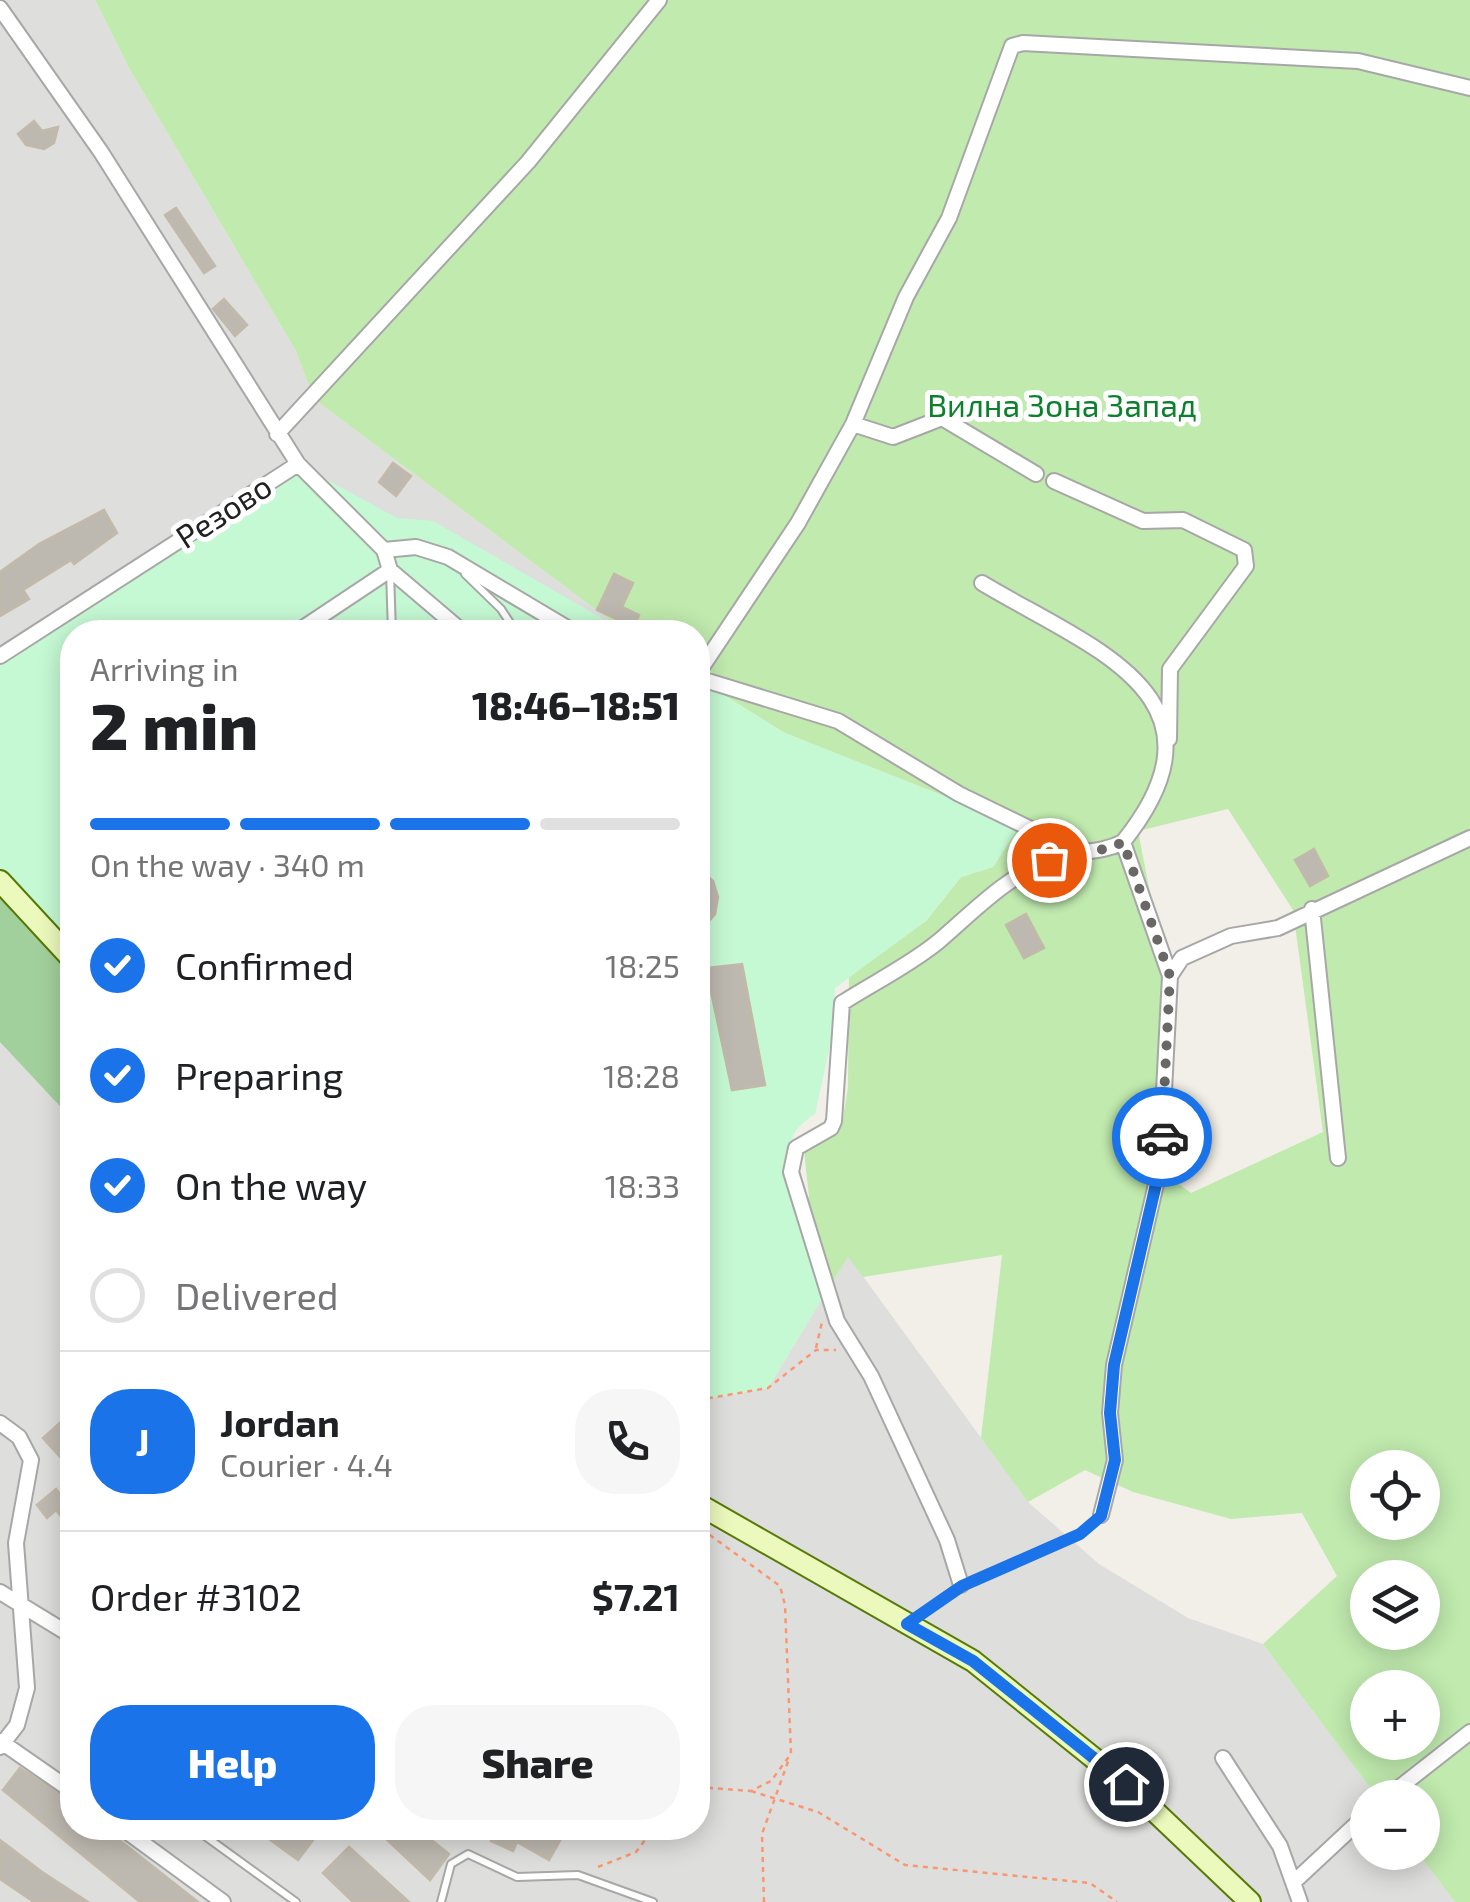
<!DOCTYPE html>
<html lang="en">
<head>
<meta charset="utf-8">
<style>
  body { margin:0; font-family:"Exo 2",sans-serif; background:#f6f6f6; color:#202124; height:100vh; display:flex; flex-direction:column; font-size:38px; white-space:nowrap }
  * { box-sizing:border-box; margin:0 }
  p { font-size:32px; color:#757577 }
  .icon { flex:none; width:55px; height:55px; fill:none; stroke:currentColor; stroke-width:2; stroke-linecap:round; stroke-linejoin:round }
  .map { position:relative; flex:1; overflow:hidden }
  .panel { position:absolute; left:60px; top:620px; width:650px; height:1220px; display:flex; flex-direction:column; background:#fff; border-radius:40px; box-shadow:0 5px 25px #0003 }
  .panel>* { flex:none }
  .controls { position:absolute; left:1350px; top:1450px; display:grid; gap:20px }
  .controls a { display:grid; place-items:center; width:90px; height:90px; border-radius:50%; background:#fff; box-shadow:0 5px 25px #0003; font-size:50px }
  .pin { position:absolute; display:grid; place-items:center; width:85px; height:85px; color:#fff; margin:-42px; border:5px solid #fff; border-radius:50%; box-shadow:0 2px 10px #0007 }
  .courier { position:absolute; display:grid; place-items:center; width:100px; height:100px; margin:-50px; border:8px solid #1a73e8; border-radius:50%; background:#fff; color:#222; box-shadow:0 2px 12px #0007 }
  .overview em { font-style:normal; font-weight:800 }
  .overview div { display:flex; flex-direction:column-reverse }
  .overview { display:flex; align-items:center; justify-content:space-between; height:170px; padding:0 30px }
  h1 { font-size:65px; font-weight:800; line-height:75px }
  .bar { display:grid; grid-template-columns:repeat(4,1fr); gap:15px 10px; align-content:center; height:120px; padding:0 30px }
  .bar i { height:12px; border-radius:8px; background:#e0e0e0 }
  .bar .on { background:#1a73e8 }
  .bar p { grid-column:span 4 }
  .line { display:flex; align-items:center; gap:25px; padding:0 30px; border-top:2px solid #e0e0e0 }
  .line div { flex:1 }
  .round { display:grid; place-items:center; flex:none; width:105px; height:105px; border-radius:40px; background:#f6f6f6 }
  ol { padding:0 30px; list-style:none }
  li { display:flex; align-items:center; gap:30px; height:110px }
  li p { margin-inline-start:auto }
  li .icon { padding:10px; border-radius:50%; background:#1a73e8; color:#fff; stroke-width:4 }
  li:last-child { color:#757577 }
  li i { width:55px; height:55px; border:5px solid #e0e0e0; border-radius:50% }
  .cta { display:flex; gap:20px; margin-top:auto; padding:20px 30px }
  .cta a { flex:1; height:115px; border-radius:40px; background:#1a73e8; color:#fff; font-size:40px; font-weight:800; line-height:115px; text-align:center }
  .cta a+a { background:#f6f6f6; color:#202124 }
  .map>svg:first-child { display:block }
</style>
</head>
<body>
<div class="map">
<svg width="1470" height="1902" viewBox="0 0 1470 1902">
  <rect width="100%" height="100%" fill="#f1efe7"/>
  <path fill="#dededd" d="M0 0H95L128 66 296 351 314 399 626 632H72V1828H698V1400L768 1388 848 1256 1028 1502 1099 1564 1188 1618 1263 1644 1377 1797 1368 1798V1852L1418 1853 1455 1902H0Z"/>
  <path fill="#c0eaae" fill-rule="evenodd" d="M95 0H1470V1902H1455L1418 1853 1422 1852V1798L1377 1797 1263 1644 1337 1576 1302 1513 1231 1519 1133 1492 1085 1470 1028 1502 981 1438 1002 1255 863 1277 848 1257 828 1289 801 1200 809 1197 804 1150 842 1125 848 1087 849 976 926 921 961 877 993 867 1019 826 785 733 698 679V632H626L314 399 296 351 128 66ZM1228 809 1293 910 1323 1132 1191 1193 1164 1173 1171 1001 1138 831ZM1368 1468H1422V1522H1368ZM1368 1578H1422V1632H1368ZM1368 1688H1422V1742H1368Z"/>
  <path fill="#a2d09c" d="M72 632V1119L0 1042V656Z"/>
  <path fill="#c5f9d3" d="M298 464 397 518 433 521 626 632H72V959L0 881V656Z
    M698 679 785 733 1019 826 993 867 961 877 926 921 835 988 831 1041 815 1114C798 1125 790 1135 788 1156L828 1289 768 1388 698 1400Z"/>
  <path fill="#beb9b0" stroke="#c3b9a9" stroke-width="2.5" d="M34 121 42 131 58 127 54 143 44 149 26 145 18 134Z
    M176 208 215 266 204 273 165 215Z
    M224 299 247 325 235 336 213 309Z
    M393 463 411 476 396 496 379 482Z
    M104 510 117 533 74 564 71 560 23 590 29 599 0 616V572L39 544Z
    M614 574 633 583 622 607 639 615 634 627 597 610Z
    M1314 849 1328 876 1310 886 1295 860Z
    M698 868 713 881 718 897 715 914 698 934Z
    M1026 914 1044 948 1024 958 1006 925Z
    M742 964 765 1085 732 1090 706 968Z
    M63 1420 72 1431V1447L61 1458 43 1438Z
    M56 1489 72 1510V1530L56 1510 47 1518 37 1505Z
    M20 1768 72 1801V1828H104L198 1902H140L3 1790Z
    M254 1828H322L298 1860Z
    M390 1828H437L429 1838 449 1854 430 1880 383 1836Z
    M490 1828H567L549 1860 517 1842 513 1851 491 1841 496 1831Z
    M0 1840 42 1872 88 1902H34L0 1879Z
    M349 1847 409 1902H353L323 1873Z"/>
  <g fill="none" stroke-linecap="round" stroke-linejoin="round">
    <g stroke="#a7a7a7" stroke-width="10">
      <path id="lane" d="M390 572 392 632
        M465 574 501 609 516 632
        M912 1620 961 1585 1079 1534 1101 1516
        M194 1828 296 1902
        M441 1902 451 1864 468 1854 517 1877 578 1875 653 1902"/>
    </g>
    <g stroke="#a7a7a7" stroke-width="18">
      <path id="street" d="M0 8 101 152 298 464
        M853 424 906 297 949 218 1012 46 1023 43 1358 61 1470 88
        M277 434 528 162 659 0
        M1054 481 1143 521 1183 520 1244 550 1246 566 1170 669 1169 739
        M384 550 416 547 448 557 574 632
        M982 583C1090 648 1240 696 1123 842
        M297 632 390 570
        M0 656 298 464 384 550 390 570 463 632
        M698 673 798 523 853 424 893 437 942 418 1036 474
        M698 678 838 721 959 794 1076 851
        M1312 909 1338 1158
        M0 1423 19 1437 31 1460 16 1543 27 1688 17 1725 0 1747
        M1101 1515 1115 1460 1110 1413 1114 1365 1160 1167 1170 976 1182 958 1231 936 1278 928 1470 838
        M961 1585 947 1540 871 1376 837 1321 791 1172 796 1148 831 1128 834 1121 842 1003C873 983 910 965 939 941 975 910 1005 878 1049 860 1074 849 1098 855 1123 842L1170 976
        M0 1592 72 1636
        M0 1741 72 1791
        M1223 1758 1280 1846 1300 1902
        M1386 1798 1470 1732
        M122 1828 223 1902
        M1295 1881 1368 1813"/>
    </g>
    <g stroke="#577905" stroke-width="24">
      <path id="secondary" d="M0 881 72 959
        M698 1504 973 1661 1126 1784 1250 1902"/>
    </g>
    <path stroke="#f99870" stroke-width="2.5" stroke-dasharray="5 5" stroke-linecap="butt" d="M816 1348 822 1322
      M698 1400 768 1388 816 1350H836
      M698 1787 751 1791 771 1781 791 1754 785 1605 780 1586 703 1530
      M751 1791 818 1812 905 1865 1090 1883 1117 1902
      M598 1867 636 1852 654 1828
      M764 1902 762 1834 789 1759"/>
    <use href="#lane" stroke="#fff" stroke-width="6"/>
    <use href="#street" stroke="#fff" stroke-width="14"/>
    <use href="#secondary" stroke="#ebf9bc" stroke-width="20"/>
  </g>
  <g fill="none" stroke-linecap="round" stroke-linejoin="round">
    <path stroke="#696866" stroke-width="10" stroke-dasharray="0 18" d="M1049 860C1074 852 1099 854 1123 842L1170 976 1162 1137"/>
    <path stroke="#1a73e8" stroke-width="12" d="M1126 1784 973 1661 907 1624 962 1586 1080 1534 1101 1516 1115 1460 1110 1413 1114 1365 1160 1167 1162 1137"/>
  </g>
  <g text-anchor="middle" stroke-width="10" stroke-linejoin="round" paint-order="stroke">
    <g font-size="32" fill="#0c812c" stroke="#fff">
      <text x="1062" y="417">Вилна Зона Запад</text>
    </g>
    <g font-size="32" fill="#202020" stroke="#fff">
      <text transform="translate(224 512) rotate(-33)" y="11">Резово</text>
    </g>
  </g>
</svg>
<div class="controls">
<a><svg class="icon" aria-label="locate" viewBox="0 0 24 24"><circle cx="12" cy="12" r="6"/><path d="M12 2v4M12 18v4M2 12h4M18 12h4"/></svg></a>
<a><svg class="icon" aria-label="layers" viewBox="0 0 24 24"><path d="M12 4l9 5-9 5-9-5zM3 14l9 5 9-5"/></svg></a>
<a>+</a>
<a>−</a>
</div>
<div class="pin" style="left:1049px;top:860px;background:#ea580c"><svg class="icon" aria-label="bag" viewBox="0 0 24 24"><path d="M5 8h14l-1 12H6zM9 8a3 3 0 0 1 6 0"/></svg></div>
<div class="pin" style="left:1126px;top:1784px;background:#1f2937"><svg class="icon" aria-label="home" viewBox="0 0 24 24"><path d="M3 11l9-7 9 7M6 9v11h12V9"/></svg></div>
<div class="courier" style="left:1162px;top:1137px"><svg class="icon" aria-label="car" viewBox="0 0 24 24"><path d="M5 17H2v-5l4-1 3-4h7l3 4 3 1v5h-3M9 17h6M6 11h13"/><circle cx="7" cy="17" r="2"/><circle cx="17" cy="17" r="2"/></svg></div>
<section class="panel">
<div class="overview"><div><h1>2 min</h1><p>Arriving in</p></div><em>18:46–18:51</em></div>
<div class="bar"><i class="on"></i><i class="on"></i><i class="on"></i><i></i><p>On the way · 340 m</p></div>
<ol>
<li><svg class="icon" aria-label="check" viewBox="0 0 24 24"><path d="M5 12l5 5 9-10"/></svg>Confirmed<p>18:25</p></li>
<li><svg class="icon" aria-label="check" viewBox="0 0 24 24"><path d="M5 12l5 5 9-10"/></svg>Preparing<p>18:28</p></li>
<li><svg class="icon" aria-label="check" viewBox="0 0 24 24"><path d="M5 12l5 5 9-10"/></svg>On the way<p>18:33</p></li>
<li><i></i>Delivered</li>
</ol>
<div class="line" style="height:180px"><b class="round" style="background:#1a73e8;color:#fff">J</b><div><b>Jordan</b><p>Courier · 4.4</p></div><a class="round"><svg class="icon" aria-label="phone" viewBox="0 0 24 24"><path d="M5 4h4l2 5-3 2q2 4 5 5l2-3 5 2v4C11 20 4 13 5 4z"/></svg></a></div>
<div class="line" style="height:130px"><div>Order #3102</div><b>$7.21</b></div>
<div class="cta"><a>Help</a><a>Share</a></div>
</section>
</div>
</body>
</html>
